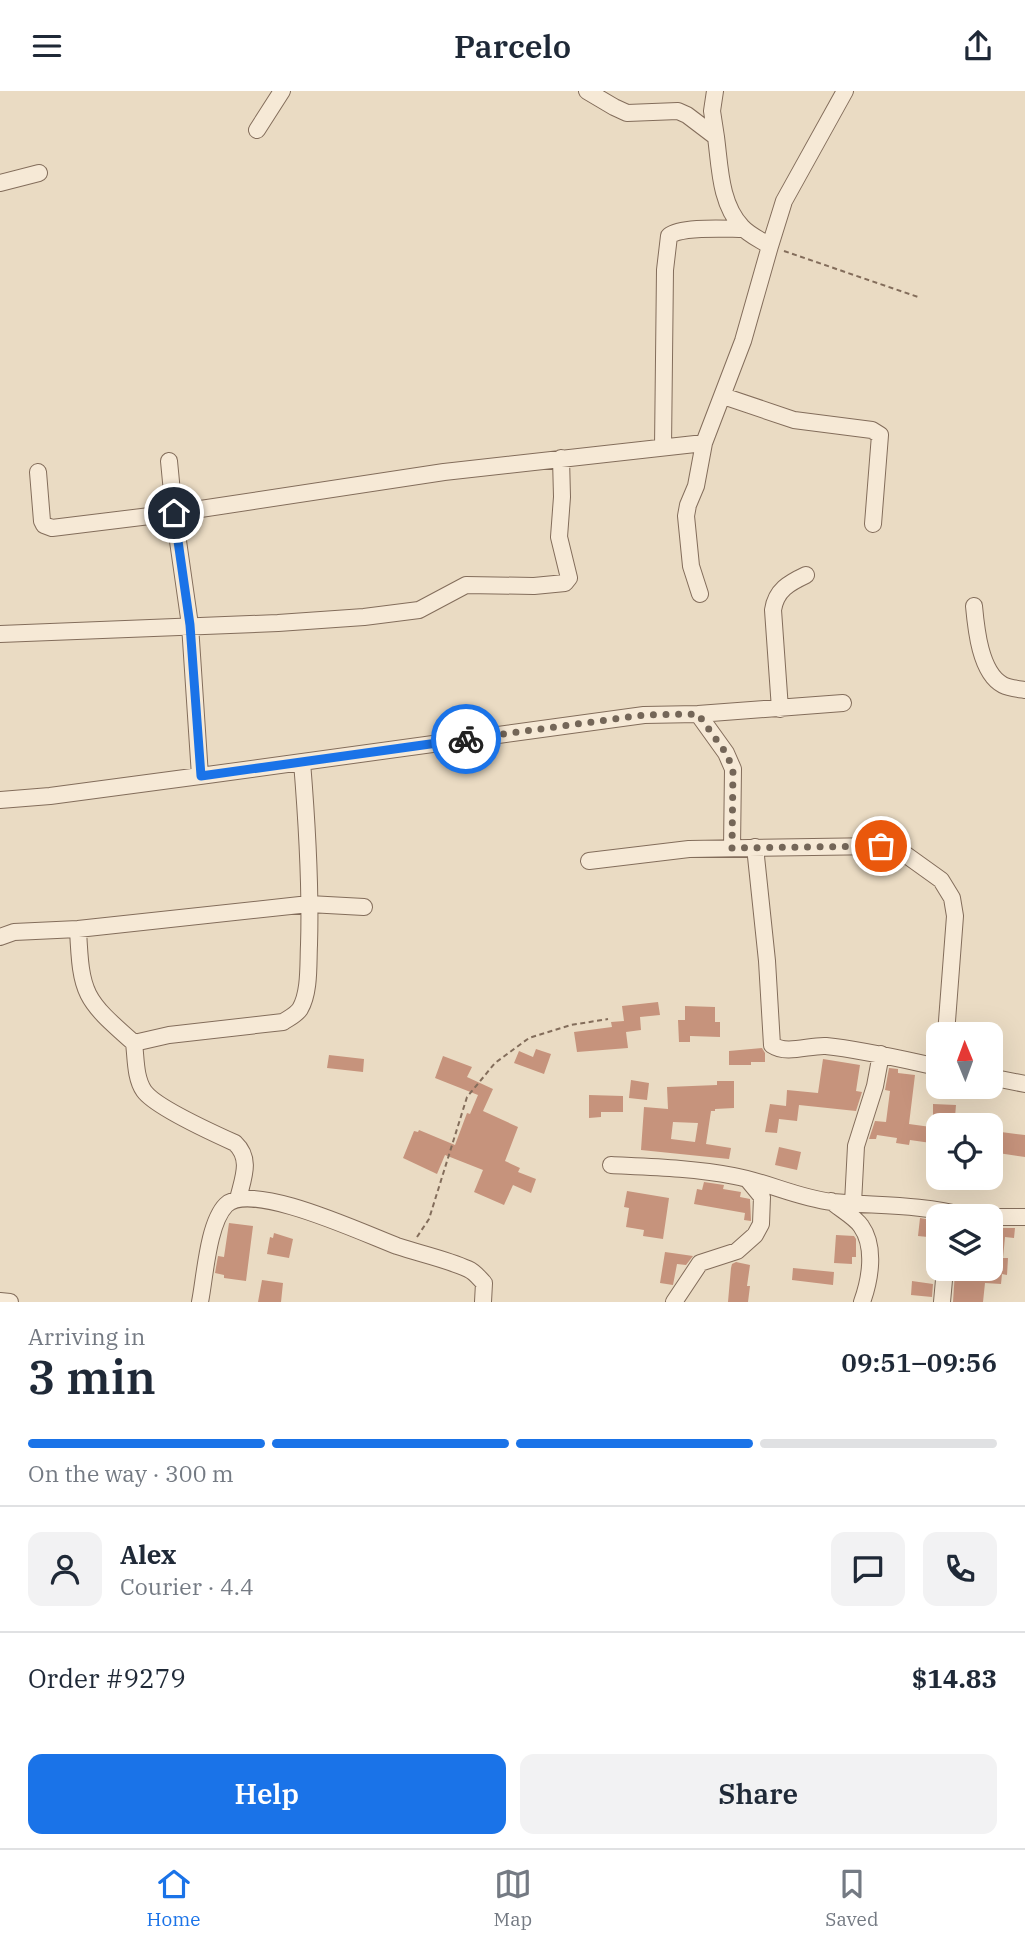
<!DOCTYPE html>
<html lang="en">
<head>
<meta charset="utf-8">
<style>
  body { margin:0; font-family:"IBM Plex Serif",serif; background:#f2f2f3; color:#1f2937; height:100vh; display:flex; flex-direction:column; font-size:26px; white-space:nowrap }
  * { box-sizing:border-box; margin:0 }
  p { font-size:23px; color:#747a83 }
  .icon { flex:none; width:38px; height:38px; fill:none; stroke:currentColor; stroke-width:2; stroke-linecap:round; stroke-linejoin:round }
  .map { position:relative; height:1211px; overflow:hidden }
  .details { display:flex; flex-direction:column; background:#fff; flex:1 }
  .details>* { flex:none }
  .needle { width:46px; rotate:359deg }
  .fabs { position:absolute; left:926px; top:931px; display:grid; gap:14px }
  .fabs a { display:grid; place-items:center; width:77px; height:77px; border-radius:14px; background:#fff; box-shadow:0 7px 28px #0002; font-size:35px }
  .pin { position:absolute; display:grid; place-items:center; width:60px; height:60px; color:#fff; margin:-30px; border:4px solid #fff; border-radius:50%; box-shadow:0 2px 7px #0007 }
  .courier { position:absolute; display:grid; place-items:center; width:70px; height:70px; margin:-35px; border:5px solid #1a73e8; border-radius:50%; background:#fff; color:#222; box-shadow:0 2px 9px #0007 }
  .summary em { font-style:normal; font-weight:600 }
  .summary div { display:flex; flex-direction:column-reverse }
  .summary { display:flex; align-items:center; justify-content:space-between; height:119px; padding:0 28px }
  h1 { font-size:46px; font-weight:600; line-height:52px }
  .bar { display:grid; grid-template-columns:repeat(4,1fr); gap:10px 7px; align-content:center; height:84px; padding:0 28px }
  .bar i { height:9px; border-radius:5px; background:#e0e1e3 }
  .bar .active { background:#1a73e8 }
  .bar p { grid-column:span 4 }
  .line { display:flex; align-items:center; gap:18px; padding:0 28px; border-top:2px solid #e0e1e3 }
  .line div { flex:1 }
  .round { display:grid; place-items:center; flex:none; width:74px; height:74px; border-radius:14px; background:#f2f2f3 }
  .action { display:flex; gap:14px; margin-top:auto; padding:14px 28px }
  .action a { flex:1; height:80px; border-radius:14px; background:#1a73e8; color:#fff; font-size:28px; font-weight:600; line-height:80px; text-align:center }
  .action a+a { background:#f2f2f3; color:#1f2937 }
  header { display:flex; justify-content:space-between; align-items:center; height:91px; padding:0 28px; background:#fff; font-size:32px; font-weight:600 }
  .dock { display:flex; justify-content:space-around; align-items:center; height:98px; border-top:2px solid #e0e1e3; background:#fff; font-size:19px; color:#747a83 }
  .dock a { display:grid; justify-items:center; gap:4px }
  .dock .active { color:#1a73e8 }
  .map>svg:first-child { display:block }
</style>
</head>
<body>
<header><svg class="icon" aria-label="menu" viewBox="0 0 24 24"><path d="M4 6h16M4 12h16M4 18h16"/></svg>Parcelo<svg class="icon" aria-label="share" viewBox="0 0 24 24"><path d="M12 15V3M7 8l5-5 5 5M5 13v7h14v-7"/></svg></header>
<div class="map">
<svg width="1025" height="1211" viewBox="0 0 1025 1211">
  <rect width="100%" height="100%" fill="#eadbc3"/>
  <path fill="#c6937c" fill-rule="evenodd" d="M658 911 660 924 640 926 641 939 626 941 628 957 577 961 574 941 612 936 611 931 624 930 622 915Z
    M685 915 715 916V931H720V946L690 945V951H679L678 929H685Z
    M762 957 765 962V971H751V974H729V960Z
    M536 958 551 963 544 983 514 972 519 960 533 966Z
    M329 964 364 968 363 981 327 977Z
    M443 965 472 976 467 986 493 998 483 1020 518 1036 505 1070 520 1077 518 1081 536 1088 531 1102 513 1094 504 1114 474 1101 483 1079 445 1064 437 1083 403 1067 414 1040 418 1041 419 1039 455 1054 467 1022 470 1023 478 1004 435 987Z
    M823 968 860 974 856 1000 862 1001 856 1020 799 1014 797 1030 779 1028 777 1042 765 1041 770 1013 786 1015 787 999 818 1002Z
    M889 977 898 978V982L915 984 909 1033 938 1037V1053L910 1049 909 1054 896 1052 897 1047 877 1044 876 1048H869L875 1030 886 1031 890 1000 885 999Z
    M631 989 649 992 647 1009 629 1007Z
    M717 990H734V1017L715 1018V1020H711L706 1053 731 1057 729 1068 641 1059 644 1016 668 1018 667 996 717 994ZM673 1031 698 1032 695 1051 671 1048Z
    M589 1004 623 1005V1021H601V1026L589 1027Z
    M933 1013 956 1014 955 1026 933 1025Z
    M1001 1041 1025 1044V1066L998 1062V1058L990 1057V1044L1000 1045Z
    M779 1056 801 1061 797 1079 775 1074Z
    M704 1091 724 1094 723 1098 741 1101 740 1106 750 1108 751 1130 744 1129 745 1122 694 1113 697 1098 702 1099Z
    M627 1100 669 1107 663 1148 643 1145 644 1139 626 1136 629 1117 624 1116Z
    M920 1127 938 1130V1147L918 1145Z
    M229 1132 253 1135 246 1190 224 1187V1184L215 1182 218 1165 224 1166Z
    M990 1137H1015L1014 1147 1005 1146 1003 1167H1008L1007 1184 1002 1183 1001 1193 985 1192 983 1211H953L955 1180 981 1182 982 1178H990Z
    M274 1142 293 1148 289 1167 267 1163 270 1146 273 1147Z
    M836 1144 854 1145 856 1148V1166H852V1173L834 1172Z
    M665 1161 693 1165 686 1174 677 1173 673 1194 660 1192Z
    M736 1171 750 1174 747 1195H750L748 1211H728L731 1177 732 1173Z
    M793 1177 834 1181 833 1194 792 1189Z
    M262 1189 283 1192 281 1211H258Z
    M912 1190 933 1193 932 1206 911 1204Z"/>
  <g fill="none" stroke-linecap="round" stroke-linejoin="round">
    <g stroke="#836d5b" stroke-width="18">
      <path id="minor" d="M715 0 712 20 716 46
        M257 39 282 0
        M0 92 39 82
        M770 155 784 110 845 0
        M723 305 794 329 872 339 880 344 873 433
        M663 356 665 179 669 145C681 135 726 138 743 138
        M38 381 42 430 44 434 52 437 174 422 169 370
        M700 503 691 475 686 425 688 414 696 395 704 352
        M974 515C976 537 980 582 1003 594 1009 597 1018 598 1025 599
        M0 543 278 532 364 526 419 519 466 494 534 495 565 492 569 487 559 446 562 406 561 367
        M780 618 773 519C776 499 789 492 806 484
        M698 623 726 662 733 678 732 757
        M200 685 644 624 698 623 843 612
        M0 709 50 705 200 685 190 534 174 422 444 381 704 352 743 250 770 155C761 149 749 144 742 136 720 113 720 76 716 46L687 24 678 20 627 22 614 16 587 0
        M755 756 767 870 772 954C787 964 809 954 826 955 864 959 901 968 938 976
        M589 770 689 758 881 755 902 761 941 789 952 807 955 825 946 943
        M78 838C81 904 84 908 134 952 136 967 135 987 144 1000 155 1016 215 1043 235 1052 252 1068 243 1087 238 1108
        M0 846 14 841 78 838 309 813 364 816
        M134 952 169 944 283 931C289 927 296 924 300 918 310 901 308 873 309 854 311 792 307 732 302 671
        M990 986 1025 993
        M611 1074C652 1076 693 1077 734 1085 767 1091 798 1107 832 1111 877 1115 921 1113 965 1125
        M831 1110C840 1118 855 1126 861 1135 876 1156 870 1189 862 1211
        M853 1112 856 1055 875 995 881 963
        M990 1126H1025
        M0 1210 10 1211
        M200 1211C205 1186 208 1132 226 1114 251 1089 367 1144 397 1155 421 1163 446 1168 468 1178 475 1181 479 1187 484 1192L483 1211
        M674 1211 700 1172 737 1160 755 1144 761 1133 762 1106 748 1089
        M942 1211 945 1178"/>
    </g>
    <path stroke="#836d5b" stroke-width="2" stroke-dasharray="5 3.5" stroke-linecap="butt" d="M784 160 918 206
      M417 1146 429 1128 467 1006 495 972 529 947 571 934 608 928"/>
    <use href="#minor" stroke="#f6e9d6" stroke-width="16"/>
  </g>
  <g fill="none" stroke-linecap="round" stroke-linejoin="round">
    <path stroke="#746658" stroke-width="7" stroke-dasharray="0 12.6" d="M466 648 644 624 698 623 726 662 733 678 732 757 881 755"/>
    <path stroke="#1a73e8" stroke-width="9" d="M174 422 190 534 201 685 466 648"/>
  </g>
</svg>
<div class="fabs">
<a><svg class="needle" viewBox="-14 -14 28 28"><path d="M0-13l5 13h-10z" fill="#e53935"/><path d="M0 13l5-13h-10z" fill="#747a83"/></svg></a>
<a><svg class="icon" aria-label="locate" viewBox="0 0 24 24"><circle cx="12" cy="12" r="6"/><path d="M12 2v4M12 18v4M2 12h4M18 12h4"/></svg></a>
<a><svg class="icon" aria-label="layers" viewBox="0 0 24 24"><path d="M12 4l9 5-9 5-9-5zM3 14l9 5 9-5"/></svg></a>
</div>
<div class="pin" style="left:881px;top:755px;background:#ea580c"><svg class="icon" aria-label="bag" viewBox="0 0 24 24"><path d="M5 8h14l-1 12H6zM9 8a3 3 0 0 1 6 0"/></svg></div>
<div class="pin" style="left:174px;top:422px;background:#1f2937"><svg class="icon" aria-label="home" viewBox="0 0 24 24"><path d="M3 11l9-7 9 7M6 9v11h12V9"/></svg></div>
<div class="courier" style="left:466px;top:648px"><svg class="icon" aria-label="bike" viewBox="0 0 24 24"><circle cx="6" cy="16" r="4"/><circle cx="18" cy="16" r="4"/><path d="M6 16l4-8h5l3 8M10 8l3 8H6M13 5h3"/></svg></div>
</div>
<section class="details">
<div class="summary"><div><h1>3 min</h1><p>Arriving in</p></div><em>09:51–09:56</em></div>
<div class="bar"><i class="active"></i><i class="active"></i><i class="active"></i><i></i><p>On the way · 300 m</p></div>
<div class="line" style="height:126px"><a class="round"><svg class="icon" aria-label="person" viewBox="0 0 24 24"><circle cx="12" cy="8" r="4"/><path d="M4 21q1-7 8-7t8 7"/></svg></a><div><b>Alex</b><p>Courier · 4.4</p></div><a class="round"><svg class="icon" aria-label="chat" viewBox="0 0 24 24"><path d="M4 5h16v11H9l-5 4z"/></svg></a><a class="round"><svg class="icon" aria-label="phone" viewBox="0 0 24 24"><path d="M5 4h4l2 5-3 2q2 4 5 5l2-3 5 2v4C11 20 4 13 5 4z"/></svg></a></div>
<div class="line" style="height:91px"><div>Order #9279</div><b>$14.83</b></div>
<div class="action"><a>Help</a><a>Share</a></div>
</section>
<nav class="dock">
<a class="active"><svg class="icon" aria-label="home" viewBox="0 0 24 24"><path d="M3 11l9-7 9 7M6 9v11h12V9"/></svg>Home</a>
<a><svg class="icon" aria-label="map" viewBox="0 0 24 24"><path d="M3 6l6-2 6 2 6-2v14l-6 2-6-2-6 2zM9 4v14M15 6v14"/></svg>Map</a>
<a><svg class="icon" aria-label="saved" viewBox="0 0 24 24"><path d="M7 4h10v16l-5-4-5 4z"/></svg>Saved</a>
</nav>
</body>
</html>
